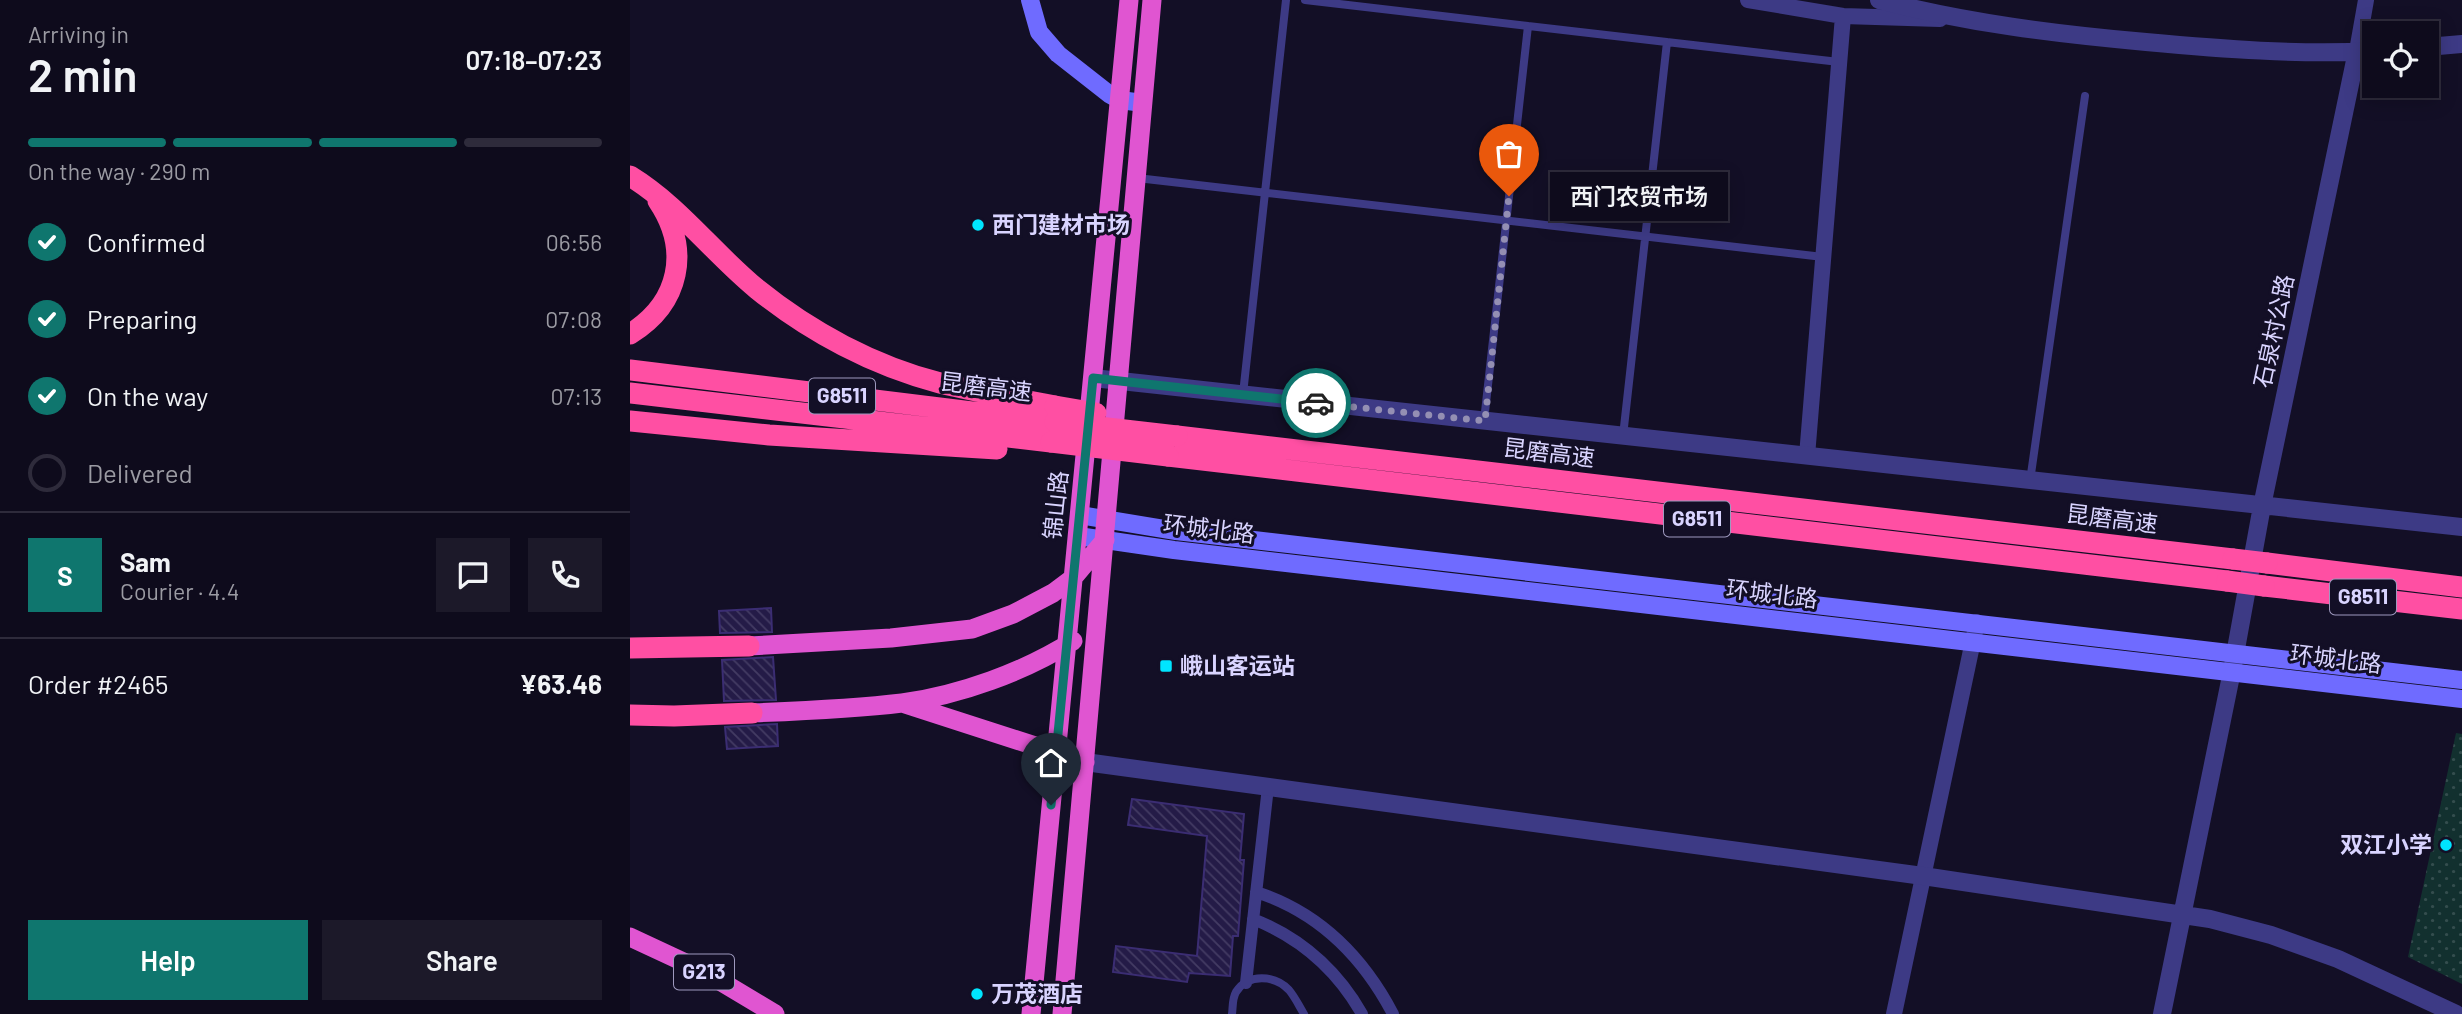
<!DOCTYPE html>
<html lang="en">
<head>
<meta charset="utf-8">
<style>
  body { margin:0; font-family:Barlow,"Noto Sans SC",sans-serif; background:#1c1929; color:#f1f3f6; height:100vh; display:flex; flex-direction:column; font-size:26px; white-space:nowrap }
  * { box-sizing:border-box; margin:0 }
  p { font-size:23px; color:#9b9ba3 }
  .icon { flex:none; width:38px; height:38px; fill:none; stroke:currentColor; stroke-width:2; stroke-linecap:round; stroke-linejoin:round }
  .map { position:relative; flex:1; overflow:hidden }
  .sheet { display:flex; flex-direction:column; background:#0e0b1c; width:630px }
  .sheet>* { flex:none }
  .controls { position:absolute; left:1732px; top:21px; display:grid; gap:14px }
  .controls a { display:grid; place-items:center; width:77px; height:77px; border-radius:0px; background:#0e0b1c; box-shadow:0 4px 18px #0003,0 0 0 2px #2e2b3b; font-size:35px }
  .pin { position:absolute; display:grid; place-items:center; width:60px; height:60px; color:#fff; margin:-72px -30px; border-radius:50% 50% 50% 0; rotate:-45deg; box-shadow:0 0 7px #0007 }
  .pin .icon { rotate:45deg }
  .courier { position:absolute; display:grid; place-items:center; width:70px; height:70px; margin:-35px; border:5px solid #0f766e; border-radius:50%; background:#fff; color:#222; box-shadow:0 2px 9px #0007 }
  .bubble { position:absolute; height:49px; border-radius:0px; background:#0e0b1c; box-shadow:0 4px 18px #0003,0 0 0 2px #2e2b3b; font-size:23px; font-weight:600; line-height:49px; text-align:center }
  .overview em { font-style:normal; font-weight:600 }
  .overview div { display:flex; flex-direction:column-reverse }
  .overview { display:flex; align-items:center; justify-content:space-between; height:119px; padding:0 28px }
  h1 { font-size:46px; font-weight:600; line-height:52px }
  .bar { display:grid; grid-template-columns:repeat(4,1fr); gap:10px 7px; align-content:center; height:84px; padding:0 28px }
  .bar i { height:9px; border-radius:5px; background:#2e2b3b }
  .bar .active { background:#0f766e }
  .bar p { grid-column:span 4 }
  .line { display:flex; align-items:center; gap:18px; padding:0 28px; border-top:2px solid #2e2b3b }
  .line div { flex:1 }
  .round { display:grid; place-items:center; flex:none; width:74px; height:74px; border-radius:0px; background:#1c1929 }
  ol { padding:0 28px; list-style:none }
  li { display:flex; align-items:center; gap:21px; height:77px }
  li p { margin-inline-start:auto }
  li .icon { padding:7px; border-radius:50%; background:#0f766e; color:#fff; stroke-width:4 }
  li:last-child { color:#9b9ba3 }
  li i { width:38px; height:38px; border:4px solid #2e2b3b; border-radius:50% }
  .primary-button { display:flex; gap:14px; margin-top:auto; padding:14px 28px }
  .primary-button a { flex:1; height:80px; border-radius:0px; background:#0f766e; color:#fff; font-size:28px; font-weight:600; line-height:80px; text-align:center }
  .primary-button a+a { background:#1c1929; color:#f1f3f6 }
  main { display:flex; flex:1; min-height:0 }
  .map>svg:first-child { display:block }
</style>
</head>
<body>
<main>
<section class="sheet">
<div class="overview"><div><h1>2 min</h1><p>Arriving in</p></div><em>07:18–07:23</em></div>
<div class="bar"><i class="active"></i><i class="active"></i><i class="active"></i><i></i><p>On the way · 290 m</p></div>
<ol>
<li><svg class="icon" aria-label="check" viewBox="0 0 24 24"><path d="M5 12l5 5 9-10"/></svg>Confirmed<p>06:56</p></li>
<li><svg class="icon" aria-label="check" viewBox="0 0 24 24"><path d="M5 12l5 5 9-10"/></svg>Preparing<p>07:08</p></li>
<li><svg class="icon" aria-label="check" viewBox="0 0 24 24"><path d="M5 12l5 5 9-10"/></svg>On the way<p>07:13</p></li>
<li><i></i>Delivered</li>
</ol>
<div class="line" style="height:126px"><b class="round" style="background:#0f766e;color:#fff">S</b><div><b>Sam</b><p>Courier · 4.4</p></div><a class="round"><svg class="icon" aria-label="chat" viewBox="0 0 24 24"><path d="M4 5h16v11H9l-5 4z"/></svg></a><a class="round"><svg class="icon" aria-label="phone" viewBox="0 0 24 24"><path d="M5 4h4l2 5-3 2q2 4 5 5l2-3 5 2v4C11 20 4 13 5 4z"/></svg></a></div>
<div class="line" style="height:91px"><div>Order #2465</div><b>¥63.46</b></div>
<div class="primary-button"><a>Help</a><a>Share</a></div>
</section>
<div class="map">
<svg width="1832" height="1014" viewBox="0 0 1832 1014">
  <defs>
    <pattern id="park-dots" width="8" height="8" patternUnits="userSpaceOnUse" patternTransform="scale(1.75)"><rect width="8" height="8" fill="#12302f"/><path d="M2 2h.1M6 6h.1" fill="none" stroke="#344d4e" stroke-width="1.8" stroke-linecap="round"/></pattern>
    <pattern id="building-back-hatch" width="6" height="6" patternUnits="userSpaceOnUse" patternTransform="scale(1.75)"><rect width="6" height="6" fill="#241b47"/><path d="M-1 5l2 2M0 0l6 6M5-1l2 2" fill="none" stroke="#433b63"/></pattern>
  </defs>
  <rect width="100%" height="100%" fill="#130f26"/>
  <path fill="url(#park-dots)" d="M1826 733 1832 734V984L1778 957Z"/>
  <path fill="url(#building-back-hatch)" stroke="#3b2d73" stroke-width="2" d="M141 608 142 632 90 633 89 611Z
    M143 657 146 700 94 701 92 660Z
    M147 724 148 746 97 749 95 727Z
    M502 799 614 814 610 860H614L608 936H603L600 976 559 973 557 982 483 972 486 946 567 956 577 836 498 825Z"/>
  <g fill="none" stroke-linecap="round" stroke-linejoin="round">
    <path stroke="#3d3a85" stroke-width="8" d="M675 0 1209 62
      M507 178 1193 257
      M613 394 656 0
      M854 421 898 26
      M993 436 1037 42
      M1400 481 1455 96
      M602 1014C603 1007 602 999 606 992 618 973 645 975 659 990 665 997 669 1006 674 1014"/>
    <path stroke="#3d3a85" stroke-width="12" d="M626 892C688 912 733 957 763 1014
      M623 919C671 938 707 970 732 1014
      M616 983 638 787"/>
    <path stroke="#3d3a85" stroke-width="16" d="M1118 0 1213 16 1310 19
      M1727 51 1736 0
      M1177 456 1213 16
      M1264 1014 1347 622"/>
    <path stroke="#3d3a85" stroke-width="18" d="M1249 0C1336 23 1427 34 1516 42 1592 49 1669 55 1745 51
      M1797 47 1832 44
      M463 378 1832 527
      M455 762 1293 876 1580 919 1641 935 1708 959 1826 1014
      M1532 1014 1602 671 1632 506 1727 51"/>
    <path stroke="#6f6bff" stroke-width="18" d="M400 0 409 32 428 54 479 94 490 100 513 103
      M450 515 546 531 1832 680
      M448 536 544 550 1832 699"/>
    <path stroke="#e055d1" stroke-width="19" d="M119 646 261 638 342 629 383 614 423 593 443 578 475 540
      M272 703 455 762
      M122 713C171 711 223 709 272 703 330 695 394 672 443 641
      M0 937 75 972 145 1014
      M401 1014 499 0
      M432 1014 522 0"/>
    <path stroke="#ff4fa3" stroke-width="21" d="M0 176C49 206 83 253 127 289 180 332 244 366 310 383 348 392 387 399 425 406
      M0 334C50 303 61 250 28 201
      M0 370 425 422
      M0 393 421 442
      M0 421 139 435 367 449
      M547 436 1603 559
      M538 456 1597 581
      M1637 563 1832 587
      M1634 586 1832 609
      M0 648 119 646
      M0 715 44 716 122 713"/>
    <path stroke="#ff4fa3" stroke-width="21" d="M425 406 466 413
      M425 422 547 436
      M421 442 538 456
      M1603 559 1637 563
      M1597 581 1634 586"/>
  </g>
  <g fill="none" stroke-linecap="round" stroke-linejoin="round">
    <path stroke="#948fb3" stroke-width="7" stroke-dasharray="0 12.6" d="M686 403 855 421 879 196"/>
    <path stroke="#0f766e" stroke-width="9" d="M421 805 463 378 686 403"/>
  </g>
  <g fill="#00e5ff" stroke="#130f26" stroke-width="2.5">
    <circle cx="348" cy="225" r="7"/>
    <rect x="529" y="659" width="14" height="14" rx="3.5"/>
    <circle cx="1816" cy="845" r="7"/>
    <circle cx="347" cy="994" r="7"/>
  </g>
  <g text-anchor="middle" stroke-width="6" stroke-linejoin="round" paint-order="stroke">
    <g fill="#130f26" stroke="#9e99be" stroke-width="2">
      <rect x="179" y="378.5" width="66" height="35" rx="5"/>
      <rect x="1034" y="501.5" width="66" height="35" rx="5"/>
      <rect x="1700" y="579.5" width="66" height="35" rx="5"/>
      <rect x="44" y="954.5" width="60" height="35" rx="5"/>
    </g>
    <g font-size="21" font-weight="bold" fill="#d9d4ff">
      <text x="212" y="403">G8511</text>
      <text x="1067" y="526">G8511</text>
      <text x="1733" y="604">G8511</text>
      <text x="74" y="979">G213</text>
    </g>
    <g font-size="23" font-weight="bold" fill="#d9d4ff" stroke="#130f26" text-anchor="start">
      <text x="362" y="233">西门建材市场</text>
      <text x="550" y="674">峨山客运站</text>
      <text x="1802" y="853" text-anchor="end">双江小学</text>
      <text x="361" y="1002">万茂酒店</text>
    </g>
    <g font-size="23" fill="#d9d4ff" stroke="#130f26">
      <text transform="translate(1644 331) rotate(-78)" y="8">石泉村公路</text>
      <text transform="translate(356 387) rotate(7)" y="8">昆磨高速</text>
      <text transform="translate(919 453) rotate(7)" y="8">昆磨高速</text>
      <text transform="translate(426 505) rotate(-84)" y="8">锦山路</text>
      <text transform="translate(1482 519) rotate(7)" y="8">昆磨高速</text>
      <text transform="translate(579 529) rotate(7)" y="8">环城北路</text>
      <text transform="translate(1142 594) rotate(7)" y="8">环城北路</text>
      <text transform="translate(1706 659) rotate(7)" y="8">环城北路</text>
    </g>
  </g>
</svg>
<div class="controls">
<a><svg class="icon" aria-label="locate" viewBox="0 0 24 24"><circle cx="12" cy="12" r="6"/><path d="M12 2v4M12 18v4M2 12h4M18 12h4"/></svg></a>
</div>
<div class="pin" style="left:879px;top:196px;background:#ea580c"><svg class="icon" aria-label="bag" viewBox="0 0 24 24"><path d="M5 8h14l-1 12H6zM9 8a3 3 0 0 1 6 0"/></svg></div>
<div class="pin" style="left:421px;top:805px;background:#1f2937"><svg class="icon" aria-label="home" viewBox="0 0 24 24"><path d="M3 11l9-7 9 7M6 9v11h12V9"/></svg></div>
<div class="courier" style="left:686px;top:403px"><svg class="icon" aria-label="car" viewBox="0 0 24 24"><path d="M5 17H2v-5l4-1 3-4h7l3 4 3 1v5h-3M9 17h6M6 11h13"/><circle cx="7" cy="17" r="2"/><circle cx="17" cy="17" r="2"/></svg></div>
<div class="bubble" style="left:920px;top:172px;width:178px">西门农贸市场</div>
</div>
</main>
</body>
</html>
